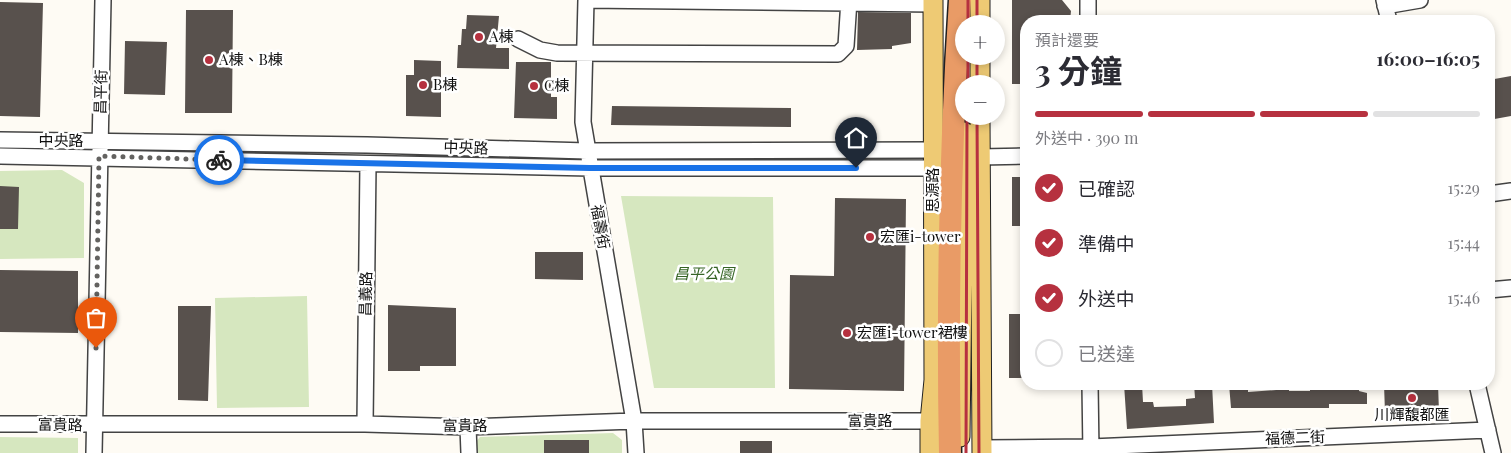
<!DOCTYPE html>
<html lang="zh-TW">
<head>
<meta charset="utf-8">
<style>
  body { margin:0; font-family:"Playfair Display","Noto Sans TC",serif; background:#f7f7f7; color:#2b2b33; height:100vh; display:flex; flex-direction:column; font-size:19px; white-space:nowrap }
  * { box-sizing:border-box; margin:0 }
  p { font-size:16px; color:#7c7c81 }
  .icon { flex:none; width:28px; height:28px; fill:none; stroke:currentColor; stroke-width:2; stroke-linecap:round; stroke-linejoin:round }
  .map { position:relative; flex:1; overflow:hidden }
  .drawer { position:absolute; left:1020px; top:15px; width:475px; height:375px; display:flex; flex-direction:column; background:#fff; border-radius:20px; box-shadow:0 2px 8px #0003 }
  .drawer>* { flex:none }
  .tools { position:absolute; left:955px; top:15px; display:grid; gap:10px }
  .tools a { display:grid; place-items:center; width:50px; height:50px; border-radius:50%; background:#fff; box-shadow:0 2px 8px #0003; font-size:25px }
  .pin { position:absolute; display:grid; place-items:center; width:42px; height:42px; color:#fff; margin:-51px -21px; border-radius:50% 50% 50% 0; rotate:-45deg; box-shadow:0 0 5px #0007 }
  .pin .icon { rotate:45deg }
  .courier { position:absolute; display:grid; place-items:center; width:50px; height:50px; margin:-25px; border:4px solid #1a73e8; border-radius:50%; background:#fff; color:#222; box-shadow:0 1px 6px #0007 }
  .headline em { font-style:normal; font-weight:700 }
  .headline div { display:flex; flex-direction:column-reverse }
  .headline { display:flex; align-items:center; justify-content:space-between; height:85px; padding:0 15px }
  h1 { font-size:32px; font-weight:700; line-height:38px }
  .bar { display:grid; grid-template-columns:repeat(4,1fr); gap:8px 5px; align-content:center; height:60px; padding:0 15px }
  .bar i { height:6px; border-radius:4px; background:#e1e1e2 }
  .bar .active { background:#b6313f }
  .bar p { grid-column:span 4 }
  ol { padding:0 15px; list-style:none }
  li { display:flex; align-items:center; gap:15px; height:55px }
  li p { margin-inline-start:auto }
  li .icon { padding:5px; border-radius:50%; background:#b6313f; color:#fff; stroke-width:4 }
  li:last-child { color:#7c7c81 }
  li i { width:28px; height:28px; border:2px solid #e1e1e2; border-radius:50% }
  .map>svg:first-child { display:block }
</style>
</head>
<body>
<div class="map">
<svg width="1511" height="453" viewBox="0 0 1511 453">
  <rect width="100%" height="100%" fill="#fefbf4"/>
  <path fill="#d6e7bf" d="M62 170 84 183V258L0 259V171Z
    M621 196 773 197 775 388H654Z
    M307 296 309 407 217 408 215 298Z
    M613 433 622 440V453H475V443L480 437Z
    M0 437 78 438V453H0Z"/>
  <path fill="#58514d" d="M1012 0H1062L1071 11 1070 21H1026V84H1012Z
    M0 2 43 3 40 117 0 116Z
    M186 10H233L232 113H185Z
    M858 12 911 13V43L892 46V49L857 50Z
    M467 15 499 16 496 48H509V69L457 68 458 45H461L462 29H466Z
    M125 41 167 42 165 95 124 94Z
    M414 60 441 61V117L406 116V75H414Z
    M516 62H551V97H557V119L514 118Z
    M1511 76V116L1489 120V80Z
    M612 106 791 108V127L611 125Z
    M1012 177H1026V226H1012Z
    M0 186 19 187 18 229H0Z
    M835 198 906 199 904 391 789 389 790 275 834 276Z
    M535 252H583V280L535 279Z
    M0 270 78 271V333L0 332Z
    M388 305 456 308V366H420V371H388Z
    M178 306H211L208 401 178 400Z
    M1009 314H1026V378H1009Z
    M1124 384H1142L1143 402H1153L1154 407 1186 406V399L1195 398 1194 384H1212L1214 423 1127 429Z
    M1229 384H1248V392L1289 389V391H1310V384H1359V391L1367 393V404H1329V408H1231Z
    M1384 384H1438L1439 412 1385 413Z
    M544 440H589V453H544Z
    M740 441H772V453H740Z"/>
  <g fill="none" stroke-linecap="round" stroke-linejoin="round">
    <g stroke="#434343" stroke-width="18">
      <path id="minor" d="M586 0 583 122 634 421 636 453
        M586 0 933 4
        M1088 0V21
        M1384 0 1389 21
        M1385 6 1420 0
        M518 39 540 50 557 53 838 54 846 46 849 0
        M0 140 367 145 587 151 932 150
        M0 156 590 168H932
        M980 157 1026 156
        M1489 194 1511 191
        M1489 290 1511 288
        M1090 384 1091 453
        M1477 384 1493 453
        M0 424H365L468 427 634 421H930
        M365 424 368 164
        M468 427 469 453
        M982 448 1091 447 1488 430
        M94 453 103 0"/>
    </g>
    <g stroke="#212121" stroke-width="21">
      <path id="major" d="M980 0V24
        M980 56V84
        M980 116 982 453
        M960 437 964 132
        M930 453V421L934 380 933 0"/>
    </g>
    <g stroke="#212121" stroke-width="25">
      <path id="highway" d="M950 453C947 302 950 151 960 0"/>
    </g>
    <use href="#minor" stroke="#fff" stroke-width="15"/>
    <use href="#major" stroke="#eeca74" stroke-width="19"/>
    <use href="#highway" stroke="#e99b66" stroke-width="22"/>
    <path stroke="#b6313f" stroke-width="3" d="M968 0V24
      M977 0V24
      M977 56V84
      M968 84V56
      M977 116 979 453
      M966 453 967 116"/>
  </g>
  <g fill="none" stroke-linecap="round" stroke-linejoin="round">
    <path stroke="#636260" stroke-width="5" stroke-dasharray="0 9" d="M96 348 99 156 219 160"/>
    <path stroke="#1a73e8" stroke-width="6" d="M219 160 590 168H856"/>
  </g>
  <g fill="#b6313f" stroke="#fff" stroke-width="2">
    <circle cx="479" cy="37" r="5"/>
    <circle cx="209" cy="60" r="5"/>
    <circle cx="423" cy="85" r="5"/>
    <circle cx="534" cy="86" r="5"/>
    <circle cx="870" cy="237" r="5"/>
    <circle cx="847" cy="333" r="5"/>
    <circle cx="1412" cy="398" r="5"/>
  </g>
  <g text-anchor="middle" stroke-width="5" stroke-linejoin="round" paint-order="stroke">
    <g font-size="15" fill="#101010" stroke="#fff" text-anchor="start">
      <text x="489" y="42">A棟</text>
      <text x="219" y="65">A棟、B棟</text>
      <text x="433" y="90">B棟</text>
      <text x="544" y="91">C棟</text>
      <text x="880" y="242">宏匯i-tower</text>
      <text x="857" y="338">宏匯i-tower裙樓</text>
      <text x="1412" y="420" text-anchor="middle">川輝馥都匯</text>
    </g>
    <g font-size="15" fill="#101010" stroke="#fff">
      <text transform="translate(101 92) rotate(-89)" y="5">昌平街</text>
      <text x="61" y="146">中央路</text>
      <text transform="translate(466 148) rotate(2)" y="5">中央路</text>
      <text transform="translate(933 190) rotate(-90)" y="5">思源路</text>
      <text transform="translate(600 227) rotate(80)" y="5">福壽街</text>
      <text transform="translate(366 294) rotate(-89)" y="5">昌義路</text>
      <text x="870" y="426">富貴路</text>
      <text transform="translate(60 425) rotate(1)" y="5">富貴路</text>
      <text x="465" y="431">富貴路</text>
      <text transform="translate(1295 438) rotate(-2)" y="5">福德二街</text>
    </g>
    <g font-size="15" font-style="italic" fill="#356424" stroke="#fff">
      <text x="704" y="279">昌平公園</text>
    </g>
  </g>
</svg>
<div class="tools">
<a>+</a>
<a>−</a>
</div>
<div class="pin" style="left:96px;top:348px;background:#ea580c"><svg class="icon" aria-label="bag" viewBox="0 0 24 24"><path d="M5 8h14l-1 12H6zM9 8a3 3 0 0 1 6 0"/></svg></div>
<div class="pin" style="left:856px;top:168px;background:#1f2937"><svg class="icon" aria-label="home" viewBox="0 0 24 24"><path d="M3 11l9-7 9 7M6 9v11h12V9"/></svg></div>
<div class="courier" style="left:219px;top:160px"><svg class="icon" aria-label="bike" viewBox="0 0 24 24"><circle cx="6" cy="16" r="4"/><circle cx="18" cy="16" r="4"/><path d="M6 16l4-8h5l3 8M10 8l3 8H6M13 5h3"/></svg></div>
<section class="drawer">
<div class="headline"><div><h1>3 分鐘</h1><p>預計還要</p></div><em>16:00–16:05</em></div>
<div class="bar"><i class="active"></i><i class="active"></i><i class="active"></i><i></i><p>外送中 · 390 m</p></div>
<ol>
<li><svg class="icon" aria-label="check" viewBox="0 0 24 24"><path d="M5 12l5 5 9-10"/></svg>已確認<p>15:29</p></li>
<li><svg class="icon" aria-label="check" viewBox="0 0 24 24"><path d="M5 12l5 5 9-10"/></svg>準備中<p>15:44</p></li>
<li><svg class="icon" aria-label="check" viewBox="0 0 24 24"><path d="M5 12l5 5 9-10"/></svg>外送中<p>15:46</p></li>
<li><i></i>已送達</li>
</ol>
</section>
</div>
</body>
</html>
